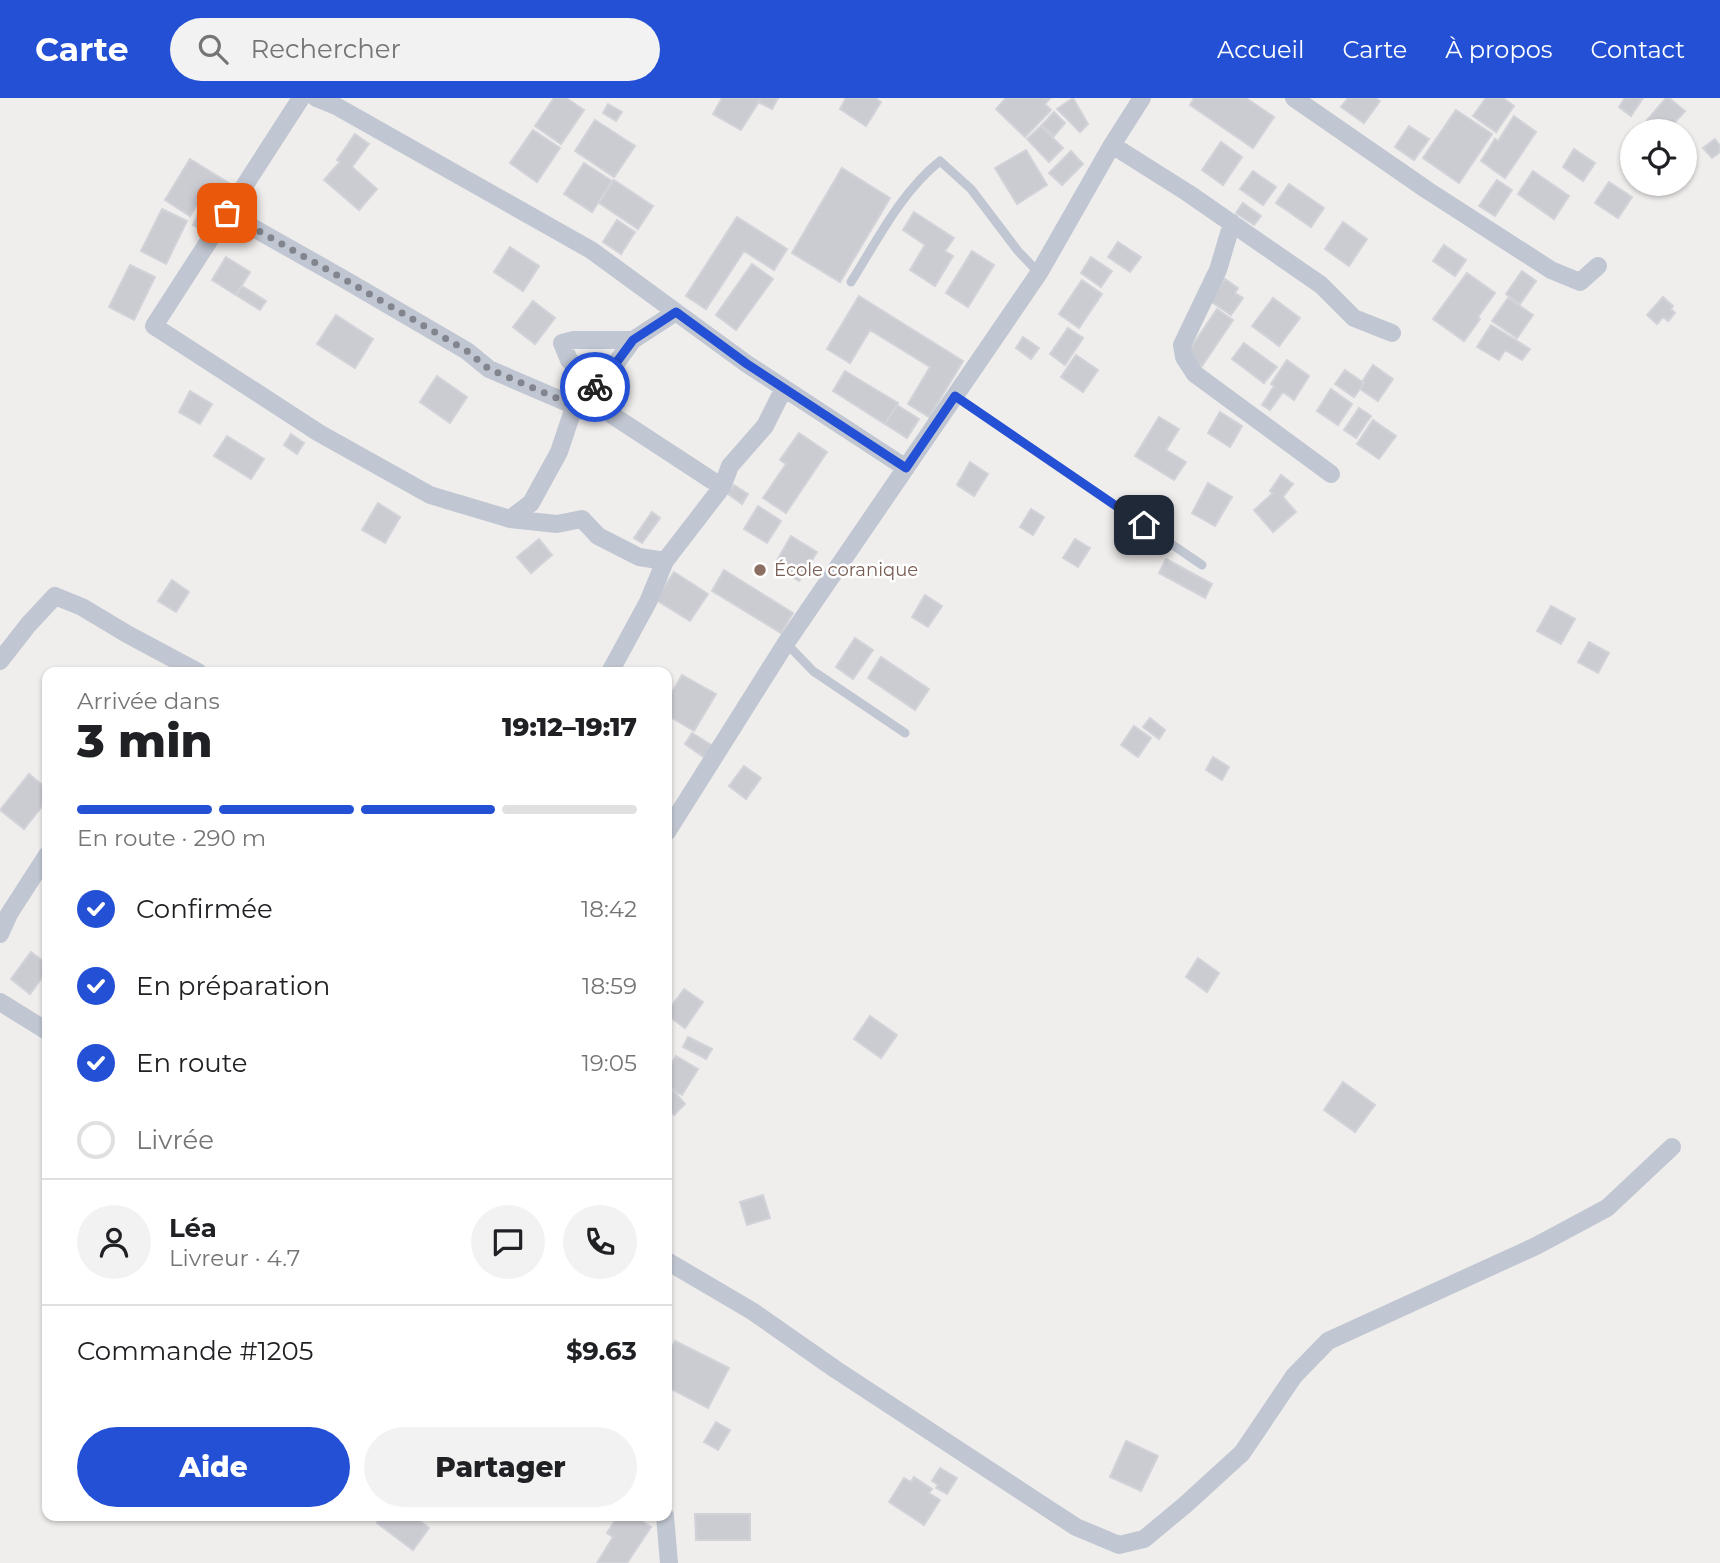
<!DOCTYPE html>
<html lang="fr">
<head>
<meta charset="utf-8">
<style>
  body { margin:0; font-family:Montserrat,sans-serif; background:#f2f2f2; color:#202124; height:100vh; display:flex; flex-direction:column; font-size:26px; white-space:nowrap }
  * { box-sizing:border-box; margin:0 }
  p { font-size:23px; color:#757577 }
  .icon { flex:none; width:38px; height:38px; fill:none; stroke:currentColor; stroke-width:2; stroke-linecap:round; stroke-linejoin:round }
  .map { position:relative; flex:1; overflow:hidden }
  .drawer { position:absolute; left:42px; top:569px; width:630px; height:854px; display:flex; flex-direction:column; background:#fff; border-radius:14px; box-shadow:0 2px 5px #0004 }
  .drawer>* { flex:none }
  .tools { position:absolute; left:1620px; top:21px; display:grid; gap:14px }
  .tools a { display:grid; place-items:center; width:77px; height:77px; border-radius:50%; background:#fff; box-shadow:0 2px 5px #0004; font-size:35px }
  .pin { position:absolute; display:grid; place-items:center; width:60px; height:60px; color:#fff; margin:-30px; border-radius:14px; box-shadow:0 4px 10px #0006 }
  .courier { position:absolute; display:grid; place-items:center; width:70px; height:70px; margin:-35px; border:5px solid #2350d4; border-radius:50%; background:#fff; color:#222; box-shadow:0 2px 9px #0007 }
  .overview em { font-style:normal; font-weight:800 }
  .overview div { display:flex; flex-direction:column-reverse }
  .overview { display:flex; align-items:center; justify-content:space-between; height:119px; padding:0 35px }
  h1 { font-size:46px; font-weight:800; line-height:52px }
  .bar { display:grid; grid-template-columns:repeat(4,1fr); gap:10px 7px; align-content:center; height:84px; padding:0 35px }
  .bar i { height:9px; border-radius:5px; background:#e0e0e0 }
  .bar .on { background:#2350d4 }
  .bar p { grid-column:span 4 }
  .line { display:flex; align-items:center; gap:18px; padding:0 35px; border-top:2px solid #e0e0e0 }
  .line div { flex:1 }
  .round { display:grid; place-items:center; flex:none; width:74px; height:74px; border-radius:37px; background:#f2f2f2 }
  ol { padding:0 35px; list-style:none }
  li { display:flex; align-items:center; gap:21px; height:77px }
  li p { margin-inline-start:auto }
  li .icon { padding:7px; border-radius:50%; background:#2350d4; color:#fff; stroke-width:4 }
  li:last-child { color:#757577 }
  li i { width:38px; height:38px; border:4px solid #e0e0e0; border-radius:50% }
  .action { display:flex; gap:14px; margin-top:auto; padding:14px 35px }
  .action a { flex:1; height:80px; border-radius:42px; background:#2350d4; color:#fff; font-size:28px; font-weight:800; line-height:80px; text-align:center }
  .action a+a { background:#f2f2f2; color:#202124 }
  header { display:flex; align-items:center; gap:42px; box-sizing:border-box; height:98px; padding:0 35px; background:#2350d4; color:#fff }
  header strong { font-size:33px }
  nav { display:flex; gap:38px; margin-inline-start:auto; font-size:24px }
  .search { width:490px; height:63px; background:#f2f2f2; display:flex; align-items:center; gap:18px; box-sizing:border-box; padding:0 24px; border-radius:38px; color:#757577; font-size:26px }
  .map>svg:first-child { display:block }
</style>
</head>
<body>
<header>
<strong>Carte</strong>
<div class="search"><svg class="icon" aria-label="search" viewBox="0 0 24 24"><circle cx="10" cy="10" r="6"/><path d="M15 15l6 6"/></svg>Rechercher</div>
<nav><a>Accueil</a><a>Carte</a><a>À propos</a><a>Contact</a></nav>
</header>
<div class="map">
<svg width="1720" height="1465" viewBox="0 0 1720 1465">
  <rect width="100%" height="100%" fill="#f0eeed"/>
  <path fill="#cbcbd2" stroke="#d2d2d9" stroke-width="2" d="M554 0H566L584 12 561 46 535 28Z
    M722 0H757L760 2 741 32 713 16Z
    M760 0H778L772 11 758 4Z
    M846 0H875L881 4 866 28 840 11Z
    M1006 0H1050L1045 6 1051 12 1025 39 996 11Z
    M1073 0 1088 26 1080 34 1057 11Z
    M1194 0H1246L1274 19 1253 50 1190 7Z
    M1348 0H1375L1380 3 1364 25 1341 9Z
    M1486 0H1503L1514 8 1496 34 1473 18Z
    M1625 0H1643L1631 18 1619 9Z
    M1666 0H1669L1685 13 1667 33H1661L1647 22Z
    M608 6 622 14 616 23 603 15Z
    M1456 12 1492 36 1459 85 1423 60Z
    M1054 14 1065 25 1054 38 1042 27Z
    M1514 18 1536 34 1505 80 1481 63 1495 41 1498 43Z
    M595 22 635 48 614 79 575 53Z
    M1041 28 1063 50 1049 64 1027 41Z
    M1409 28 1429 41 1414 62 1395 49Z
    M533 32 560 50 537 84 510 65Z
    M355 36 369 46 352 69 377 91 359 112 324 82 340 64 337 62Z
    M1715 41 1720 48V54L1712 60 1703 50Z
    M1221 44 1242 59 1223 87 1202 72Z
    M1574 51 1595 65 1583 83 1563 69Z
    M1026 52 1047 87 1017 106 995 70Z
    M1071 53 1083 66 1062 87 1049 75Z
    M190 61 237 90 227 107 205 93 190 118 165 102Z
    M584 65 612 83 592 114 564 96Z
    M842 70 890 100 840 184 792 155Z
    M1253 73 1276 89 1263 107 1240 91Z
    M1533 73 1569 98 1554 121 1518 96Z
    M614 82 653 108 638 131 599 105Z
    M1497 82 1512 92 1495 118 1479 108Z
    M1609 84 1632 99 1618 120 1595 105Z
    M1289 86 1324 110 1311 129 1276 105Z
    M1243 105 1261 118 1254 127 1236 115Z
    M162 111 187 123 166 166 141 153Z
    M914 114 954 140 945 153 953 158 935 188 910 172 925 147 903 132Z
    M198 117 216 127 210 137 193 127Z
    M737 119 787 151 774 172 744 153 706 211 686 198Z
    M617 122 635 134 621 156 603 144Z
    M1343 124 1367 141 1349 168 1325 151Z
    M1118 144 1141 159 1130 174 1108 159Z
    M1444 147 1466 162 1455 178 1433 163Z
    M510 149 539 168 523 193 494 174Z
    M972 153 994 167 968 209 946 195Z
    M226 159 250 174 236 197 212 182Z
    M1091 159 1112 173 1101 189 1081 175Z
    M752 166 773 181 736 232 716 217Z
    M130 167 155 179 134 222 109 209Z
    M1522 173 1536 183 1520 206 1506 196Z
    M1467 175 1495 195 1478 219 1480 221 1464 243 1433 221Z
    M1225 181 1238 190 1235 195 1243 200 1231 217 1210 203Z
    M1082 182 1102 196 1079 230 1059 216Z
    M242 188 266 203 260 212 236 197Z
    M859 198 963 263 929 319 908 306 930 269 870 232 850 265 827 251Z
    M1663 199 1673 208 1671 211 1675 215 1668 223 1663 219 1657 226 1647 217Z
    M1273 200 1300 220 1279 248 1252 228Z
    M1508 200 1533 217 1517 240 1492 223Z
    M533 203 555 220 535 246 513 229Z
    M1217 211 1233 222 1202 268 1186 257Z
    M336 217 373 241 355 270 317 246Z
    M1491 227 1530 251 1522 262 1505 252 1499 262 1477 249Z
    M1068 230 1083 240 1065 267 1050 256Z
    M1023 239 1039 250 1031 261 1016 250Z
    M1244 245 1277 269 1264 285 1232 261Z
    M1076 257 1098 272 1083 294 1061 279Z
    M1287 262 1309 278 1294 302 1283 294 1270 312 1262 307 1274 288 1271 286Z
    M1373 267 1393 281 1378 303 1360 291 1364 285 1362 284Z
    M1345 272 1364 285 1354 299 1335 286Z
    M845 273 898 305 885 326 833 293Z
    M437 278 467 299 450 325 420 304Z
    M1331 291 1352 306 1338 327 1317 313Z
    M190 293 212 306 200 326 179 314Z
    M897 307 919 321 907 340 885 326Z
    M1359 310 1371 318 1356 340 1344 332Z
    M1220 314 1242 328 1230 349 1208 335Z
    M1159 319 1179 331 1166 352 1186 364 1174 382 1135 358Z
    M1373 322 1396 338 1379 361 1357 346Z
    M799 335 827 354 786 415 763 400 786 366 780 362Z
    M291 336 304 345 297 356 284 347Z
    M227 338 264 361 251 381 214 358Z
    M970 364 988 376 974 398 957 387Z
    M1281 377 1293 386 1283 399 1296 414 1273 434 1254 412 1273 395 1270 393Z
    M1208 385 1232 399 1215 428 1192 415Z
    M734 387 748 396 742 406 728 396Z
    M378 405 400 419 385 445 362 432Z
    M758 408 781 423 767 445 744 431Z
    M1031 411 1044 419 1033 437 1020 429Z
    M652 414 660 420 642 445 634 440Z
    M791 438 817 454 799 483 774 468Z
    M539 441 552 457 531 475 517 459Z
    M1075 441 1090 450 1078 469 1063 460Z
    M1166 461 1212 486 1205 500 1159 475Z
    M724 472 793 515 781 535 712 493Z
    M674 474 708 496 690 523 656 502Z
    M172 482 189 494 176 514 158 503Z
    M925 497 942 508 928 529 912 519Z
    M1551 508 1575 521 1561 546 1537 533Z
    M855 540 873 552 853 581 836 569Z
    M1589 544 1609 555 1598 575 1578 564Z
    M881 559 929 591 915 612 868 580Z
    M682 577 716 596 694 633 667 617V603Z
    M1150 620 1165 632 1159 641 1143 629Z
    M1134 628 1151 640 1138 659 1121 647Z
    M692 635 713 648 705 660 685 646Z
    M1213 659 1229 669 1222 682 1206 672Z
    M744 668 761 680 746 701 729 688Z
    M29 676 47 691V702L24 731 0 712Z
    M31 854 47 866V873L30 896 11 881Z
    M1198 860 1219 875 1207 894 1186 879Z
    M684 891 703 904 685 930 667 917V914Z
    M870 918 897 937 881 960 854 941Z
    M688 939 712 951 706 961 683 949Z
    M676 958 698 971 682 997 667 988V974Z
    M1343 984 1375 1007 1355 1034 1324 1012Z
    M673 992 685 1006 674 1017 667 1009V997Z
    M763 1097 770 1120 747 1127 740 1104Z
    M675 1243 729 1270 708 1310 667 1289V1259Z
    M716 1324 730 1332 718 1352 704 1344Z
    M1126 1343 1158 1358 1141 1393 1110 1379Z
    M940 1370 957 1380 947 1396 936 1390 938 1387 932 1383Z
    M914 1379 932 1391 929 1395 940 1402 924 1427 889 1404 904 1380 911 1384Z
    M695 1416H750V1442H696Z
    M382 1418H413L429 1430 413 1452 377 1425Z
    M618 1418H634L651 1429 627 1465H597L613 1439 607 1435Z"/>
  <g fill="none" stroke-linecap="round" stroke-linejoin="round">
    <path stroke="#c1c7d2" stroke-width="9" d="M851 184C877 143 901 94 940 63L971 91 1018 153 1039 175
      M955 298 1202 467
      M786 545 813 573 905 635"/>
    <path stroke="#c1c7d2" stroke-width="18" d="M301 0 154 228 319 335 430 397 510 421 531 405 559 354 576 303
      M316 0 336 8 591 152 747 266 906 370
      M1294 0 1427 92 1551 172 1580 184 1598 168
      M1112 47 1188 95 1321 187 1354 220 1392 235
      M227 115 349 184 467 253 489 271 568 305 586 300 608 276 633 242
      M1232 125 1218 172 1182 247 1184 259 1195 276 1331 376
      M676 214 633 242H574L562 245 569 262 598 286 612 317 722 389 730 368 765 328 784 290
      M510 421 557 426 582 421 598 438 639 459 665 463
      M0 563 28 527 55 498 82 509 127 536 198 574
      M610 574 648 504 665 463 722 389
      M667 734 786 545 1039 175 1112 47 1142 0
      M0 836 9 816 47 757
      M0 904 47 933
      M667 1163 752 1213 835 1271 1076 1429 1119 1447 1144 1441 1185 1407 1242 1355 1294 1278 1328 1243 1536 1148 1607 1110 1672 1049
      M665 1418 669 1465"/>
  </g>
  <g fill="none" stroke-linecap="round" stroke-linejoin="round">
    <path stroke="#82858d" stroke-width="7" stroke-dasharray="0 12.6" d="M227 115 349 184 467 253 489 271 568 305 586 300 595 289"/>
    <path stroke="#2350d4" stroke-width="9" d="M595 289 608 276 633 242 676 214 747 266 906 370 955 298 1144 427"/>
  </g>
  <circle fill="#8d6e63" stroke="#fff" stroke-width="2.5" cx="760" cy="472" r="7"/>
  <g text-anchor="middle" stroke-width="5" stroke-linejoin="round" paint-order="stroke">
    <g font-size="18" fill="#785e54" stroke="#fff" text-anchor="start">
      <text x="774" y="478">École coranique</text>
    </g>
  </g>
</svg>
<div class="tools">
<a><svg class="icon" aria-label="locate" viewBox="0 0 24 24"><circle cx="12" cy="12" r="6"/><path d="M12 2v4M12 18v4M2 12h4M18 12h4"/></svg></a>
</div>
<div class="pin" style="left:227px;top:115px;background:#ea580c"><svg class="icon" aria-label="bag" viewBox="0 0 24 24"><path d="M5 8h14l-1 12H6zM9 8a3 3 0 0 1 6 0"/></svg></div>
<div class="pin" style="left:1144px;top:427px;background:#1f2937"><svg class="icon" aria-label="home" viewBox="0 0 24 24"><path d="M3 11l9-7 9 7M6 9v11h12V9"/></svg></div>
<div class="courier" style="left:595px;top:289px"><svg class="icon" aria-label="bike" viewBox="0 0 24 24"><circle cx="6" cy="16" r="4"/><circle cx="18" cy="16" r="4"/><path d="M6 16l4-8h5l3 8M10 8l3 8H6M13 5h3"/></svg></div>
<section class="drawer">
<div class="overview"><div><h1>3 min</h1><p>Arrivée dans</p></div><em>19:12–19:17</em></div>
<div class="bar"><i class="on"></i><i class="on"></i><i class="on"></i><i></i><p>En route · 290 m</p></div>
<ol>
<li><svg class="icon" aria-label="check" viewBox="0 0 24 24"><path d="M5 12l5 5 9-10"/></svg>Confirmée<p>18:42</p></li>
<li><svg class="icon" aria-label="check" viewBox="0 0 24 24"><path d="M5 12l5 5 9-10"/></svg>En préparation<p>18:59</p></li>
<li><svg class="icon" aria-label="check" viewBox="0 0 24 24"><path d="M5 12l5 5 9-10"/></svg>En route<p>19:05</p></li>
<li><i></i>Livrée</li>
</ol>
<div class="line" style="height:126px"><a class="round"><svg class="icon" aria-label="person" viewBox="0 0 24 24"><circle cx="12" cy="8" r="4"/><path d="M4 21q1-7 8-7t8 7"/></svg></a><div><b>Léa</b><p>Livreur · 4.7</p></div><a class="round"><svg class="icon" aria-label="chat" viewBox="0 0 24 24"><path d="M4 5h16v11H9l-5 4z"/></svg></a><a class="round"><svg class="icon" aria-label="phone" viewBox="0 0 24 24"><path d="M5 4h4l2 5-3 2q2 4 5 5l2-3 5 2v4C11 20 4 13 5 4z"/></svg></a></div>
<div class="line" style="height:91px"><div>Commande #1205</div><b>$9.63</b></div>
<div class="action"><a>Aide</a><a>Partager</a></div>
</section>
</div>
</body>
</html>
